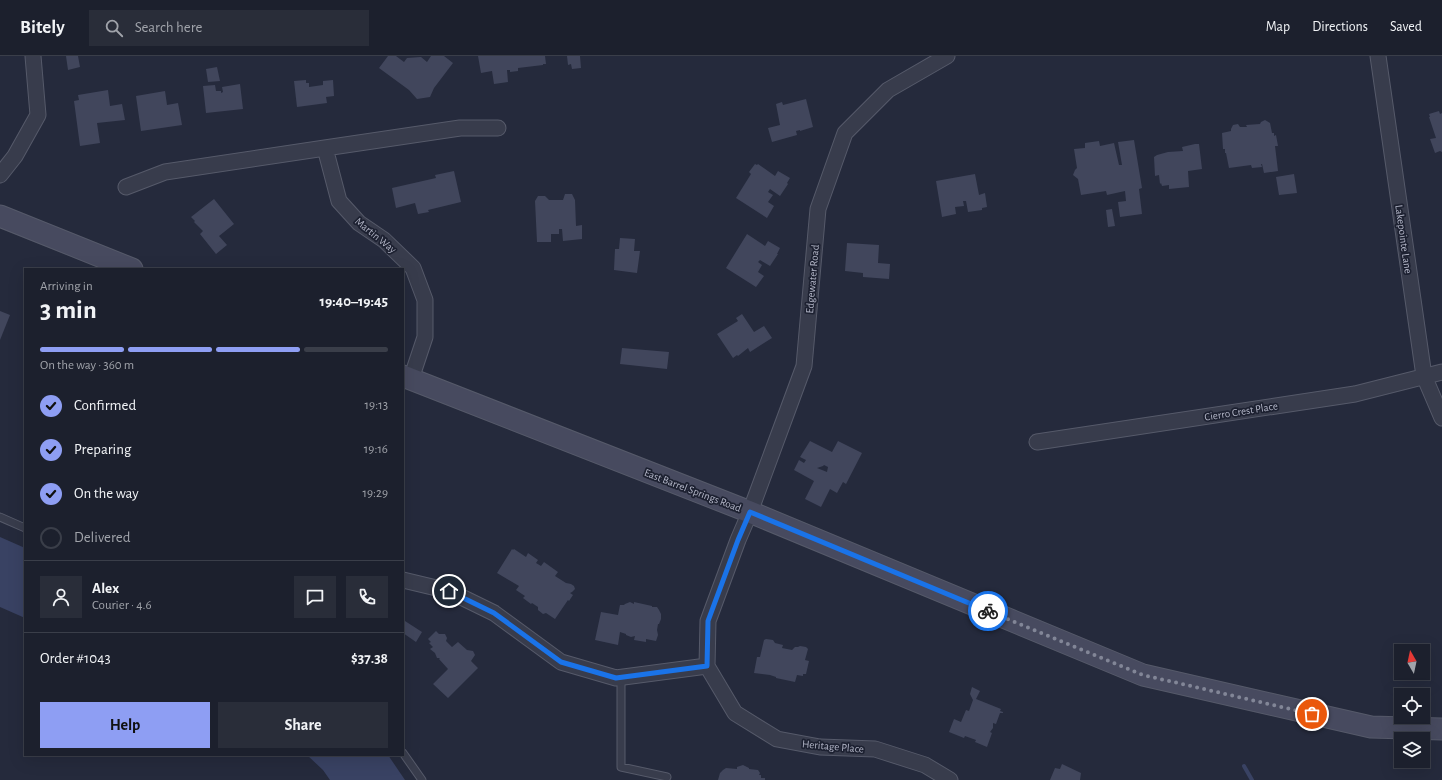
<!DOCTYPE html>
<html lang="en">
<head>
<meta charset="utf-8">
<style>
  body { margin:0; font-family:"Alegreya Sans",sans-serif; background:#292d39; color:#f1f3f6; height:100vh; display:flex; flex-direction:column; font-size:15px; white-space:nowrap }
  * { box-sizing:border-box; margin:0 }
  p { font-size:13px; color:#a0a3aa }
  .icon { flex:none; width:22px; height:22px; fill:none; stroke:currentColor; stroke-width:2; stroke-linecap:round; stroke-linejoin:round }
  .map { position:relative; flex:1; overflow:hidden }
  .sheet { position:absolute; left:24px; top:212px; width:380px; height:488px; display:flex; flex-direction:column; background:#1c202d; border-radius:0px; box-shadow:0 4px 16px #0002,0 0 0 1px #3a3e49 }
  .sheet>* { flex:none }
  .needle { width:26px; rotate:351deg }
  .tools { position:absolute; left:1394px; top:588px; display:grid; gap:8px }
  .tools a { display:grid; place-items:center; width:36px; height:36px; border-radius:0px; background:#1c202d; box-shadow:0 4px 16px #0002,0 0 0 1px #3a3e49; font-size:20px }
  .pin { position:absolute; display:grid; place-items:center; width:34px; height:34px; color:#fff; margin:-17px; border:2px solid #fff; border-radius:50%; box-shadow:0 1px 4px #0007 }
  .courier { position:absolute; display:grid; place-items:center; width:40px; height:40px; margin:-20px; border:3px solid #1a73e8; border-radius:50%; background:#fff; color:#222; box-shadow:0 1px 5px #0007 }
  .overview em { font-style:normal; font-weight:700 }
  .overview div { display:flex; flex-direction:column-reverse }
  .overview { display:flex; align-items:center; justify-content:space-between; height:68px; padding:0 16px }
  h1 { font-size:26px; font-weight:700; line-height:30px }
  .bar { display:grid; grid-template-columns:repeat(4,1fr); gap:6px 4px; align-content:center; height:48px; padding:0 16px }
  .bar i { height:5px; border-radius:3px; background:#3a3e49 }
  .bar .selected { background:#8e9ef3 }
  .bar p { grid-column:span 4 }
  .line { display:flex; align-items:center; gap:10px; padding:0 16px; border-top:1px solid #3a3e49 }
  .line div { flex:1 }
  .round { display:grid; place-items:center; flex:none; width:42px; height:42px; border-radius:0px; background:#292d39 }
  ol { padding:0 16px; list-style:none }
  li { display:flex; align-items:center; gap:12px; height:44px }
  li p { margin-inline-start:auto }
  li .icon { padding:4px; border-radius:50%; background:#8e9ef3; color:#111; stroke-width:4 }
  li:last-child { color:#a0a3aa }
  li i { width:22px; height:22px; border:2px solid #3a3e49; border-radius:50% }
  .button { display:flex; gap:8px; margin-top:auto; padding:8px 16px }
  .button a { flex:1; height:46px; border-radius:0px; background:#8e9ef3; color:#111; font-size:16px; font-weight:700; line-height:46px; text-align:center }
  .button a+a { background:#292d39; color:#f1f3f6 }
  header { display:flex; align-items:center; gap:24px; box-sizing:border-box; height:56px; padding:0 20px; background:#1c202d; border-bottom:1px solid #3a3e49 }
  header strong { font-size:19px }
  nav { display:flex; gap:22px; margin-inline-start:auto; font-size:14px }
  .search { width:280px; height:36px; background:#292d39; display:flex; align-items:center; gap:10px; box-sizing:border-box; padding:0 14px; border-radius:0px; color:#a0a3aa; font-size:15px }
  .map>svg:first-child { display:block }
</style>
</head>
<body>
<header>
<strong>Bitely</strong>
<div class="search"><svg class="icon" aria-label="search" viewBox="0 0 24 24"><circle cx="10" cy="10" r="6"/><path d="M15 15l6 6"/></svg>Search here</div>
<nav><a>Map</a><a>Directions</a><a>Saved</a></nav>
</header>
<div class="map">
<svg width="1442" height="724" viewBox="0 0 1442 724">
  <rect width="100%" height="100%" fill="#252a3c"/>
  <path fill="#394263" d="M0 481 25 492V562L0 551Z
    M307 699H388L405 724H330L323 714Z"/>
  <g fill="none" stroke-linecap="round" stroke-linejoin="round">
    <path stroke="#394263" stroke-width="4" d="M1244 710 1252 724"/>
  </g>
  <path fill="#41465c" fill-rule="evenodd" d="M66 0H78L80 11 68 14Z
    M388 0H396L404 6 407 2 421 1 427 6 431 0H444L453 7 434 32 430 41 417 43 409 34 379 12Z
    M478 0H545L546 8H543V9L518 12V15L510 16V14H507L508 26 494 28 492 15 481 17Z
    M567 0H580L581 12 572 13 571 8 568 9Z
    M217 11 220 25 208 26 206 13Z
    M306 24V27H309V31L323 29V25L333 24 334 40 326 41 327 47 297 51 294 25Z
    M240 28 243 53 206 57 203 30 215 29 216 35H221V37L223 36 222 31Z
    M108 34 110 50 122 48 125 64 97 67 100 87 80 90 74 45 79 44 78 39Z
    M165 35 167 49 178 47 182 69 141 75 136 40Z
    M806 43 813 71 800 75V74L796 75 797 79 772 86 768 72 780 69 776 48 782 46 783 49Z
    M1439 55 1440 58 1442 57V96L1440 95 1435 97 1430 83 1436 82 1429 61H1430L1429 58Z
    M1265 64 1270 67 1272 77H1274V80L1276 79 1278 90H1275L1278 115 1264 117 1262 108H1261L1262 111 1252 112 1251 109 1229 112 1226 97H1225V93H1223L1222 77 1231 75V73L1233 69 1238 68 1240 71H1247L1246 69 1260 68 1261 66Z
    M1134 84 1142 132 1139 133 1142 158 1120 161 1118 146 1126 145 1125 135 1107 139 1106 135 1081 139 1078 123 1073 119 1075 114 1077 112 1074 93 1085 92V87L1099 85 1100 90 1114 87 1119 109H1122L1118 86Z
    M1195 88H1199L1202 113 1188 115 1189 131 1169 133V129L1162 130 1161 127 1160 128 1159 119 1155 120 1154 101 1157 99 1168 96 1183 95 1182 91Z
    M755 108 757 109 758 108 775 120 778 115 790 122 787 127 788 128 780 140 770 133 768 136 773 139 768 146 774 150 767 162 736 142 751 118 749 116Z
    M454 115 461 146 428 154 429 156 418 158 415 147 396 152 392 132 436 122 435 119Z
    M975 118 979 139 985 137 987 151 982 152V154L968 156 966 145H963L964 150 955 151 956 158 942 161 936 125Z
    M1294 118 1297 137 1279 139 1276 121Z
    M565 138H572L575 144 576 170 582 169V183L563 185 562 173H559V178H551V186H537L535 145 538 140H545L549 144H563Z
    M214 143 234 168 219 180 227 189 216 198 200 178 203 175 194 166 195 165 191 161Z
    M1112 153 1115 170 1108 171 1106 154Z
    M747 178 765 190 768 185 780 192 777 198H778L770 210 760 204 758 206 762 209 758 216 764 220 756 231 726 212Z
    M620 182 635 183 634 195H640L637 217 614 214 615 193H619Z
    M847 187 879 189 878 207 890 208 889 223 863 221V217L845 215Z
    M0 255 10 259 0 284Z
    M742 258 754 276 764 270 772 282 750 296 748 292 738 300 737 299 733 302 717 278 738 265 736 262Z
    M622 292 669 296 667 313 620 308Z
    M810 385 832 396 838 385 862 397 846 428 843 426 837 437 830 433 821 451 805 443 814 425 794 414 799 404 804 407 806 404 800 401ZM824 409 828 411 827 416 817 412 823 410Z
    M512 493 513 494 514 493 526 501 528 497 538 504 536 507 541 510 544 506 558 516 555 520 566 527 571 528 574 530 575 533 572 536 570 537 573 539 569 545 568 544 555 563 546 557 543 558 538 554V551L532 547 531 548 523 542 525 540 516 534 519 530 497 517Z
    M630 546 634 548V546L652 550V551H657L659 554 661 558V563L659 568H658L657 574 658 579 656 585 646 583V586L634 584 635 580 631 581 626 579V578L620 576 618 589 595 584 601 556 618 559 620 549H624L625 548Z
    M405 565 422 576 416 586 403 577V568Z
    M436 575 439 578H445L447 582 446 585 452 591 458 586 467 594 473 595 475 599 471 605 478 612 448 642 433 628 448 613 439 603 440 602H437L435 597 430 593 433 591 429 587 431 586 428 583Z
    M766 583 773 584 775 587 783 589 782 592 792 594 795 591H798L800 590 806 591 808 593 805 604 809 605 806 618H803V620L797 619 795 626 776 622V621L770 619 754 617 757 601H760L764 584Z
    M972 631 980 635 976 643 1001 653 1000 655 1003 656V657H1000L996 668 993 667V672L990 676 992 677 987 691 975 686 976 684 965 680 964 682 949 676 954 663 961 666 966 654 969 655 973 644 970 638Z
    M1062 708 1081 717 1080 724H1050L1055 712 1060 713Z
    M743 709 749 712V713L758 714 760 717 759 719H761V722H765V724H718L720 717 723 714 726 712 737 713V711Z"/>
  <g fill="none" stroke-linecap="round" stroke-linejoin="round">
    <g stroke="#565a6a" stroke-width="9">
      <path id="lane" d="M0 461 25 472
        M621 622V711L667 721
        M403 697 422 724"/>
    </g>
    <g stroke="#565a6a" stroke-width="17">
      <path id="street" d="M947 0 888 34 845 77 818 153 804 310 750 456 738 484 708 565 707 610 735 657 777 683 820 691 875 693 925 709 950 724
        M1378 0 1424 320 1442 362
        M325 92 460 72H498
        M0 119 15 100 38 59 33 0
        M126 131 165 116 325 92 339 145 359 167 384 184 413 212 425 244V281L411 323
        M1037 386 1355 338 1442 316
        M403 524 449 535 494 557 561 606 616 622 707 610"/>
    </g>
    <g stroke="#565a6a" stroke-width="23">
      <path id="secondary" d="M0 160 132 213
        M403 320 750 456 1143 619 1371 671 1442 673"/>
    </g>
    <use href="#lane" stroke="#383c4c" stroke-width="7"/>
    <use href="#street" stroke="#383c4c" stroke-width="15"/>
    <use href="#secondary" stroke="#474a5f" stroke-width="21"/>
  </g>
  <g fill="none" stroke-linecap="round" stroke-linejoin="round">
    <path stroke="#828697" stroke-width="4" stroke-dasharray="0 7.2" d="M988 555 1143 619 1312 658"/>
    <path stroke="#1a73e8" stroke-width="5" d="M449 535 494 557 561 606 616 622 707 610 708 565 738 484 750 456 988 555"/>
  </g>
  <g text-anchor="middle" stroke-width="3.5" stroke-linejoin="round" paint-order="stroke">
    <g font-size="11" fill="#b4b7c8" stroke="#1d2131">
      <text transform="translate(376 179) rotate(39)" y="4">Martin Way</text>
      <text transform="translate(1404 183) rotate(82)" y="4">Lakepointe Lane</text>
      <text transform="translate(812 223) rotate(-85)" y="4">Edgewater Road</text>
      <text transform="translate(1241 355) rotate(-9)" y="4">Cierro Crest Place</text>
      <text transform="translate(693 434) rotate(21)" y="4">East Barrel Springs Road</text>
      <text transform="translate(833 690) rotate(5)" y="4">Heritage Place</text>
    </g>
  </g>
</svg>
<div class="tools">
<a><svg class="needle" viewBox="-14 -14 28 28"><path d="M0-13l5 13h-10z" fill="#e53935"/><path d="M0 13l5-13h-10z" fill="#a0a3aa"/></svg></a>
<a><svg class="icon" aria-label="locate" viewBox="0 0 24 24"><circle cx="12" cy="12" r="6"/><path d="M12 2v4M12 18v4M2 12h4M18 12h4"/></svg></a>
<a><svg class="icon" aria-label="layers" viewBox="0 0 24 24"><path d="M12 4l9 5-9 5-9-5zM3 14l9 5 9-5"/></svg></a>
</div>
<div class="pin" style="left:1312px;top:658px;background:#ea580c"><svg class="icon" aria-label="bag" viewBox="0 0 24 24"><path d="M5 8h14l-1 12H6zM9 8a3 3 0 0 1 6 0"/></svg></div>
<div class="pin" style="left:449px;top:535px;background:#1f2937"><svg class="icon" aria-label="home" viewBox="0 0 24 24"><path d="M3 11l9-7 9 7M6 9v11h12V9"/></svg></div>
<div class="courier" style="left:988px;top:555px"><svg class="icon" aria-label="bike" viewBox="0 0 24 24"><circle cx="6" cy="16" r="4"/><circle cx="18" cy="16" r="4"/><path d="M6 16l4-8h5l3 8M10 8l3 8H6M13 5h3"/></svg></div>
<section class="sheet">
<div class="overview"><div><h1>3 min</h1><p>Arriving in</p></div><em>19:40–19:45</em></div>
<div class="bar"><i class="selected"></i><i class="selected"></i><i class="selected"></i><i></i><p>On the way · 360 m</p></div>
<ol>
<li><svg class="icon" aria-label="check" viewBox="0 0 24 24"><path d="M5 12l5 5 9-10"/></svg>Confirmed<p>19:13</p></li>
<li><svg class="icon" aria-label="check" viewBox="0 0 24 24"><path d="M5 12l5 5 9-10"/></svg>Preparing<p>19:16</p></li>
<li><svg class="icon" aria-label="check" viewBox="0 0 24 24"><path d="M5 12l5 5 9-10"/></svg>On the way<p>19:29</p></li>
<li><i></i>Delivered</li>
</ol>
<div class="line" style="height:72px"><a class="round"><svg class="icon" aria-label="person" viewBox="0 0 24 24"><circle cx="12" cy="8" r="4"/><path d="M4 21q1-7 8-7t8 7"/></svg></a><div><b>Alex</b><p>Courier · 4.6</p></div><a class="round"><svg class="icon" aria-label="chat" viewBox="0 0 24 24"><path d="M4 5h16v11H9l-5 4z"/></svg></a><a class="round"><svg class="icon" aria-label="phone" viewBox="0 0 24 24"><path d="M5 4h4l2 5-3 2q2 4 5 5l2-3 5 2v4C11 20 4 13 5 4z"/></svg></a></div>
<div class="line" style="height:52px"><div>Order #1043</div><b>$37.38</b></div>
<div class="button"><a>Help</a><a>Share</a></div>
</section>
</div>
</body>
</html>
